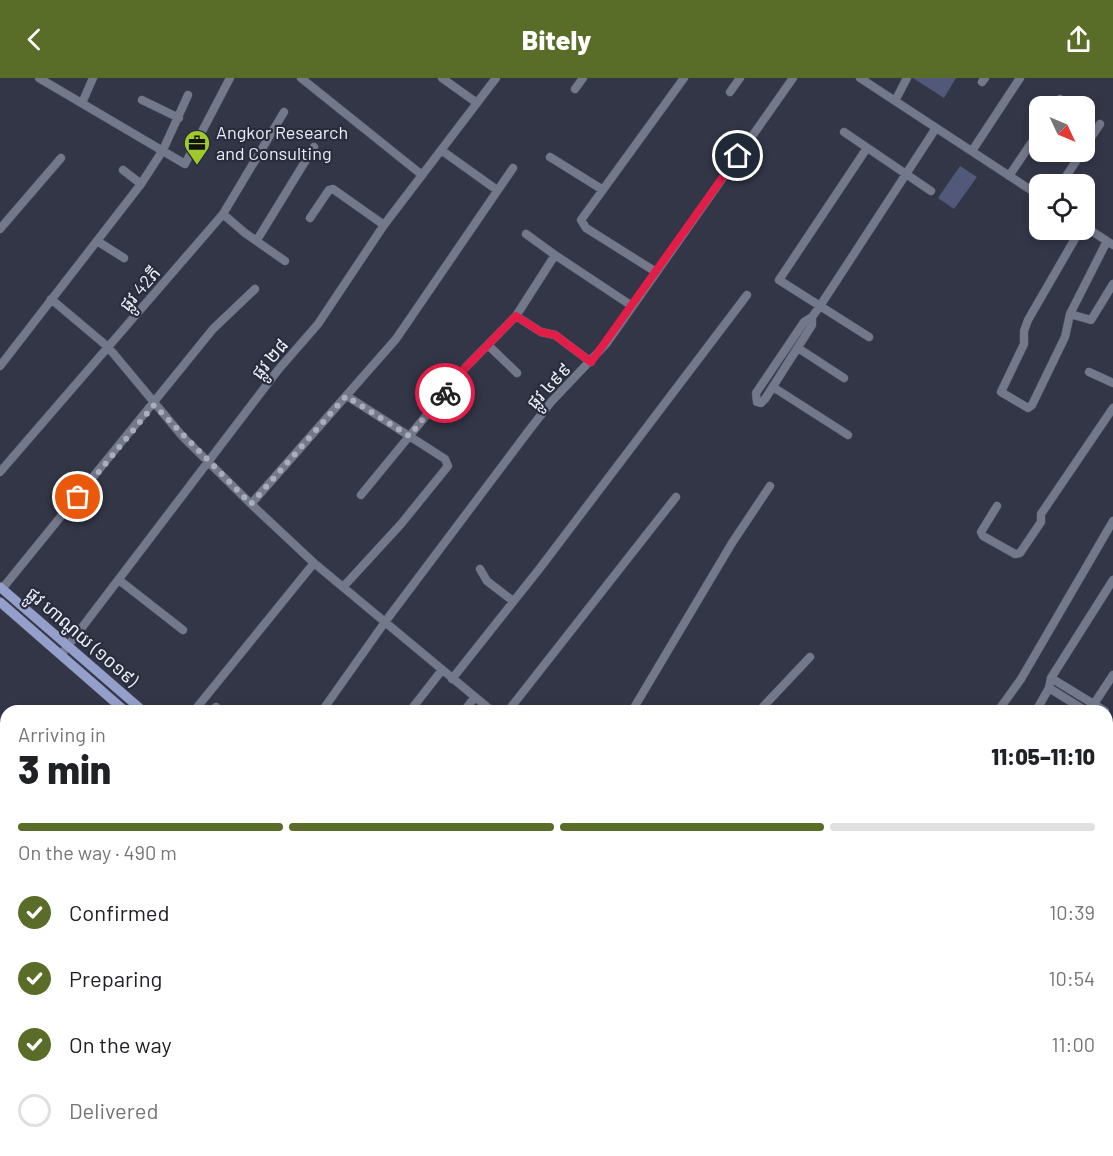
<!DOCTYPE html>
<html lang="en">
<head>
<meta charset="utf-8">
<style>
  body { margin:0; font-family:Barlow,"Noto Sans Khmer",sans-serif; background:#f6f6f6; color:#202124; height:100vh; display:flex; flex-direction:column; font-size:22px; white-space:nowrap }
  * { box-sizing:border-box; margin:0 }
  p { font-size:20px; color:#757577 }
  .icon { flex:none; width:33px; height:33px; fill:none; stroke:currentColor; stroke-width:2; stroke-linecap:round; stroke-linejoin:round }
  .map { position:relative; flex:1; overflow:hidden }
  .panel { position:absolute; left:0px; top:627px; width:1113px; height:452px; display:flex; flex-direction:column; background:#fff; border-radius:18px 18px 0 0; box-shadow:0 3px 9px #0003 }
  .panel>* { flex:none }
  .needle { width:39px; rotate:134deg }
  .fabs { position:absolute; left:1029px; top:18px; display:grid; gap:12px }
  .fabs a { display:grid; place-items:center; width:66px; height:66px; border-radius:12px; background:#fff; box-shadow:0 3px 9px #0003; font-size:30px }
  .pin { position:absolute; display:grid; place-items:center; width:51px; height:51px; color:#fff; margin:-26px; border:3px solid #fff; border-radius:50%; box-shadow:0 2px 6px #0007 }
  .courier { position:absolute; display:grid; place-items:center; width:60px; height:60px; margin:-30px; border:4px solid #e11d48; border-radius:50%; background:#fff; color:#222; box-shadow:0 2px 8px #0007 }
  .headline em { font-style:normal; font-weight:800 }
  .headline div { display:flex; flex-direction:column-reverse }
  .headline { display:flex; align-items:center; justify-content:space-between; height:102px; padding:0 18px }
  h1 { font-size:39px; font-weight:800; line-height:45px }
  .bar { display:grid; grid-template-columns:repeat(4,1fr); gap:9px 6px; align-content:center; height:72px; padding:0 18px }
  .bar i { height:8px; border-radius:4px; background:#e0e0e0 }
  .bar .selected { background:#5a6d28 }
  .bar p { grid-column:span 4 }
  ol { padding:0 18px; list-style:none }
  li { display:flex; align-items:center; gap:18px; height:66px }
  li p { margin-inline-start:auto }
  li .icon { padding:6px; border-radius:50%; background:#5a6d28; color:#fff; stroke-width:4 }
  li:last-child { color:#757577 }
  li i { width:33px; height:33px; border:3px solid #e0e0e0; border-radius:50% }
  header { display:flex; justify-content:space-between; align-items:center; height:78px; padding:0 18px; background:#5a6d28; color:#fff; font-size:27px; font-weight:800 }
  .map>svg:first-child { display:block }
</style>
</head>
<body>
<header><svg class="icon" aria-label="back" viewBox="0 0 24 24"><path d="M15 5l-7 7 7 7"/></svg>Bitely<svg class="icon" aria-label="share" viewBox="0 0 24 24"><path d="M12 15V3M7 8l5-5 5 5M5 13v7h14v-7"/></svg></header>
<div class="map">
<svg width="1113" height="1078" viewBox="0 0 1113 1078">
  <rect width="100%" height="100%" fill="#323647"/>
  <path fill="#515879" d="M913 0H956L944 20Z
    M960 88 977 99 954 131 938 120Z"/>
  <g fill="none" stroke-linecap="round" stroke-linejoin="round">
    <g stroke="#505461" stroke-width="9">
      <path id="minor" d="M39 0 185 86 230 0
        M301 0 422 97
        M442 0 477 25
        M860 0 1040 118
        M982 4 985 0
        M575 11 583 0
        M730 14 740 0
        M142 22 179 40
        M895 23 907 0
        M82 25 93 0
        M1055 28 1060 21
        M844 54 931 113
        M867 70 779 202 869 259
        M1084 70 1100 46
        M441 72 497 112
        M972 73 1020 0
        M550 79 603 112
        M123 92 141 106
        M1009 98 1040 52
        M1061 106 1082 74
        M223 136 245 155 285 183
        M310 140 329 112 333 111 384 147
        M1084 148 1113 167
        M0 151 61 80
        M1080 152 1028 242 1024 253V266L1001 314 1028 330 1032 327 1065 259 1070 236 1107 163
        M526 156 555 177
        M257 162 314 69
        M97 163 124 180
        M656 194 586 150 581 142 684 0
        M51 221 108 269 183 359 251 426 314 485 492 633
        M1070 236 1091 242 1113 206
        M516 238 541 254 555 257 591 284
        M812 239V247L765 321 761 325 757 324 756 315 804 244 812 239 820 228 936 50
        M488 267 517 295
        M798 270 844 300
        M0 288 141 106 163 72 188 17
        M1089 294 1113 305
        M773 309 848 357
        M0 394 223 136 284 34
        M361 417 466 289 516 238 555 177 632 228
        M251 426 396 261 513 90
        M997 428 981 454 983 458 1015 476 1020 475 1041 444V436L1113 330
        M480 491 487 503 513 523
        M119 502 183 552
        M344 508 401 446 448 388 445 381 347 318
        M2 511 213 251 255 211
        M61 577 278 292 318 246 384 147 496 0
        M1051 600 1105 633
        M452 601 540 490 747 217
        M1049 610 1086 633
        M1092 629 1113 597
        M194 633 314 485
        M212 633 216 629
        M322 633 385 544 527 355 551 324 606 266 793 0
        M410 633 442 592
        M464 633 475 619
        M508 633 676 419
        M632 633 732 465 770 408
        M759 633 810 579
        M998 633 1021 601 1113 443
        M1036 633 1049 610 1051 600 1113 502
        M1107 646 1113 650
        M1107 689 1113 680
        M0 787 6 792
        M0 816 6 808
        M0 846 6 851
        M0 905 6 898
        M1107 982 1113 973
        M0 1019 6 1012
        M0 1072 8 1078
        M329 1072 335 1078
        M909 1072 916 1078
        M981 1072 987 1078
        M1095 1072 1101 1078
        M37 1078 42 1072
        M130 1078 135 1072
        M223 1078 228 1072
        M311 1078 317 1072
        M396 1078 401 1072
        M553 1078 558 1072
        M1045 1078 1049 1072"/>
    </g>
    <g stroke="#505461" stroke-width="10">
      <path id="major" d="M0 509 143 633
        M0 524 125 633
        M1107 806 1113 797
        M633 1072 639 1078
        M648 1072 654 1078
        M934 1078 937 1072"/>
    </g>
    <use href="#minor" stroke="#73788b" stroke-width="8"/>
    <use href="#major" stroke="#959fcb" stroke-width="9"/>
  </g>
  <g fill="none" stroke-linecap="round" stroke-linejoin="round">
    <path stroke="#aaadba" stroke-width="6" stroke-dasharray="0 10.8" d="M78 419 154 327 251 426 346 318 409 358 445 315"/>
    <path stroke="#e11d48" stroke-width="8" d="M445 315 466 289 516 238 541 254 555 257 591 284 738 78"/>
  </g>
  <defs>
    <g id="office-pin" transform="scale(1.35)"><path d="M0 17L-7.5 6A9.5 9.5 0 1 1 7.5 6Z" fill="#a0c92c" stroke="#282c3c"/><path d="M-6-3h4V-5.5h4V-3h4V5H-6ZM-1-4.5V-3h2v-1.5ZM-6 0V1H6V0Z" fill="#111"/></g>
  </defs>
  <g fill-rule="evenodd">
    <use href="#office-pin" x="197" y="65"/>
  </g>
  <g text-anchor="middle" stroke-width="4.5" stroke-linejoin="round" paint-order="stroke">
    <g font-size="18" fill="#ebedf8" stroke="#282c3c" text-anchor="start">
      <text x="216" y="61">Angkor Research<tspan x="216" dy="21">and Consulting</tspan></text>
    </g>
    <g font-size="18" fill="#ebedf8" stroke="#282c3c">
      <text transform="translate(140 211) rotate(-49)" y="6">ផ្លូវ 42ភី</text>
      <text transform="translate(270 281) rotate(-50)" y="6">ផ្លូវ ២៨</text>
      <text transform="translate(549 308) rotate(-47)" y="6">ផ្លូវ ៤៩៩</text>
      <text transform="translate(82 559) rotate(41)" y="6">ផ្លូវ ហាណូយ (១០១៩)</text>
    </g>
  </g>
</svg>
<div class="fabs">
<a><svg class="needle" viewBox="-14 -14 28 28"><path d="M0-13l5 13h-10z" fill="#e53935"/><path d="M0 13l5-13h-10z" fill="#757577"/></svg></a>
<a><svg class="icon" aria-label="locate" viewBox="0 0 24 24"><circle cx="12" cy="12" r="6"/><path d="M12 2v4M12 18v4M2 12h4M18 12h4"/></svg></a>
</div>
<div class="pin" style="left:78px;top:419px;background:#ea580c"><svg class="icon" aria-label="bag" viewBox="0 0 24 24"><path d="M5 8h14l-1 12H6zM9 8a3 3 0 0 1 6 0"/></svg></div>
<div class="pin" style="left:738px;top:78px;background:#1f2937"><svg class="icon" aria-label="home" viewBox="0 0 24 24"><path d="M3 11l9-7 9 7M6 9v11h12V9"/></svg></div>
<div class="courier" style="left:445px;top:315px"><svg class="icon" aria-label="bike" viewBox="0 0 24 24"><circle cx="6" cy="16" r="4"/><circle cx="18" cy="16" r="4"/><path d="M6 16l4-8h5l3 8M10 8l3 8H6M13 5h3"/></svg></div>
<section class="panel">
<div class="headline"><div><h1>3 min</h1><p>Arriving in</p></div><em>11:05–11:10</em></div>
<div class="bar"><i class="selected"></i><i class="selected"></i><i class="selected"></i><i></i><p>On the way · 490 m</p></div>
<ol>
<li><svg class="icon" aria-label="check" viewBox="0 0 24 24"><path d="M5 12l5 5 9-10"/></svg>Confirmed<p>10:39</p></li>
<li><svg class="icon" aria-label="check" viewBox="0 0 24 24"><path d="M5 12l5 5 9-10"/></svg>Preparing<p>10:54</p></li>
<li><svg class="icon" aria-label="check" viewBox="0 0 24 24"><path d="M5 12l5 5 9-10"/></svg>On the way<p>11:00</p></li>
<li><i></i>Delivered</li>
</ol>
</section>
</div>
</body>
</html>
